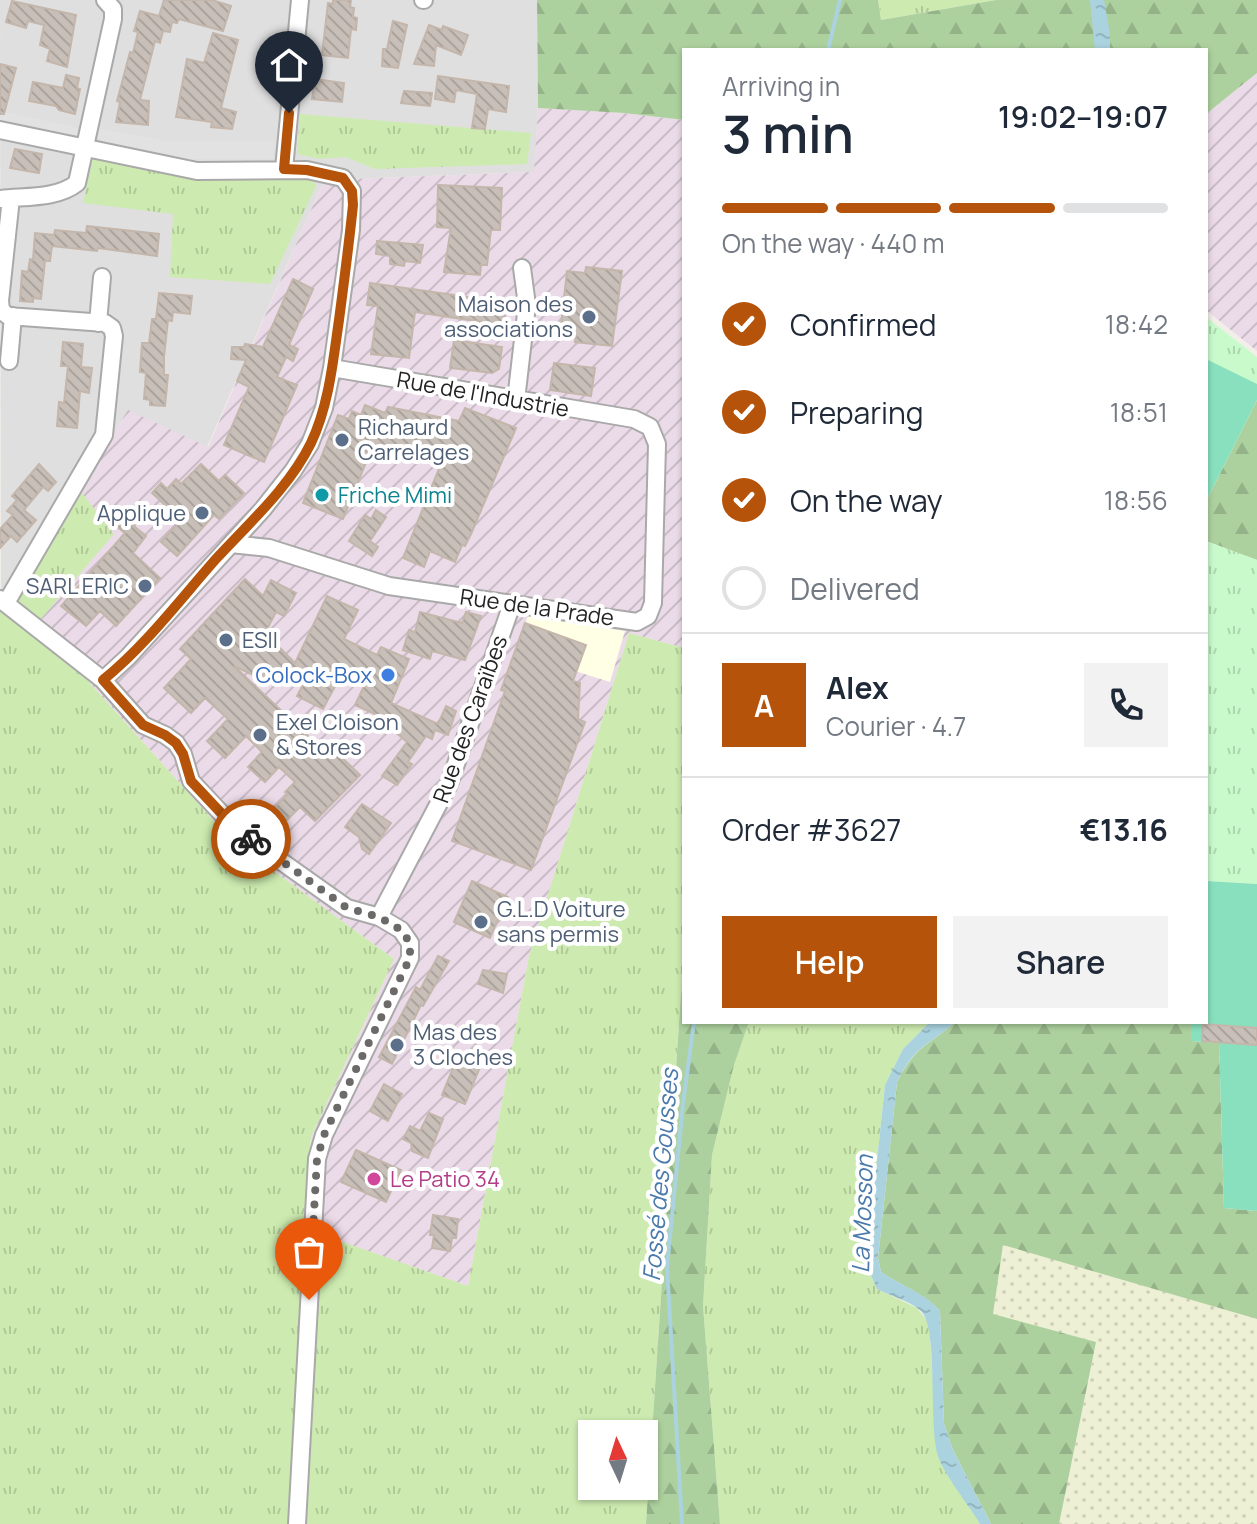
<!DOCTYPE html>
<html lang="en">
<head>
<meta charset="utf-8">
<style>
  body { margin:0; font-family:Manrope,sans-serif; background:#f2f2f3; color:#1f2937; height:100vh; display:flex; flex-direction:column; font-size:30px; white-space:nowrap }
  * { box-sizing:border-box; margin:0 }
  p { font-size:26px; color:#747a83 }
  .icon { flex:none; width:44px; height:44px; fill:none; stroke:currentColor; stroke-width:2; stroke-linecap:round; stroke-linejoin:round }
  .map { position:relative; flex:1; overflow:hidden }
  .drawer { position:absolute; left:682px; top:48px; width:526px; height:976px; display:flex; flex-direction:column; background:#fff; border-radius:0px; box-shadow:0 2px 6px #0004 }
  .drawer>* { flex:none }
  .needle { width:52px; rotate:356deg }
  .controls { position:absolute; left:578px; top:1420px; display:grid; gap:16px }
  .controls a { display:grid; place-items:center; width:80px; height:80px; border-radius:0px; background:#fff; box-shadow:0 2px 6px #0004; font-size:40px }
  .pin { position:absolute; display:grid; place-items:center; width:68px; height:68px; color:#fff; margin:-82px -34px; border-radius:50% 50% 50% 0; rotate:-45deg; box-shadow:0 0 8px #0007 }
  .pin .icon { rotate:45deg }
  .courier { position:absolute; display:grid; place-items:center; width:80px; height:80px; margin:-40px; border:6px solid #b45309; border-radius:50%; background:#fff; color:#222; box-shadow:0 2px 10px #0007 }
  .overview em { font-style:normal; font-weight:600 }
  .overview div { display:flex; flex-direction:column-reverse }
  .overview { display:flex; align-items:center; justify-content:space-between; height:136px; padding:0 40px }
  h1 { font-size:52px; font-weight:600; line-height:60px }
  .bar { display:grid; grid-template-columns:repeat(4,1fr); gap:12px 8px; align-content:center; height:96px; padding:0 40px }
  .bar i { height:10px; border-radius:6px; background:#e0e1e3 }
  .bar .active { background:#b45309 }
  .bar p { grid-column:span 4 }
  .line { display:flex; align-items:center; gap:20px; padding:0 40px; border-top:2px solid #e0e1e3 }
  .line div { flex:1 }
  .round { display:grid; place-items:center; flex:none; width:84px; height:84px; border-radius:0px; background:#f2f2f3 }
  ol { padding:0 40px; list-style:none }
  li { display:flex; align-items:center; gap:24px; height:88px }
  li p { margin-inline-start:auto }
  li .icon { padding:8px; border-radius:50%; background:#b45309; color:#fff; stroke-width:4 }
  li:last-child { color:#747a83 }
  li i { width:44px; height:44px; border:4px solid #e0e1e3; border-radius:50% }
  .action { display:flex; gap:16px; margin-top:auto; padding:16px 40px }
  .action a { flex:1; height:92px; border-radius:0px; background:#b45309; color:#fff; font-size:32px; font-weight:600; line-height:92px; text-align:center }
  .action a+a { background:#f2f2f3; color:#1f2937 }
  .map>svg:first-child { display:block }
</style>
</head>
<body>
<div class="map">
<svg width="1257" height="1524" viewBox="0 0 1257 1524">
  <defs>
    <pattern id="industrial-furrows" width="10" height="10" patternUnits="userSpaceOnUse" patternTransform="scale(2)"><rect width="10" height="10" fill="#ebdbe8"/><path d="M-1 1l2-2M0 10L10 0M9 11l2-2" fill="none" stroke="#c9bcc7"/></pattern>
    <pattern id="farmland-dots" width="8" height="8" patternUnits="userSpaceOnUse" patternTransform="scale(2)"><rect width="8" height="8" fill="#eef0d5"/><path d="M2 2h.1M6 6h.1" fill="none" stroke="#ccceb7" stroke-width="1.8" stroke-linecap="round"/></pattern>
    <pattern id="grass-tufts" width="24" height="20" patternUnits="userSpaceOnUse" patternTransform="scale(2)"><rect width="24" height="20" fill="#cdebb0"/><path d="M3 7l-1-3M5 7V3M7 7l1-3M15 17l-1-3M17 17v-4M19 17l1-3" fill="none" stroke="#b0c997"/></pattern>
    <pattern id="forest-firs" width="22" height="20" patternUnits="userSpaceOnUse" patternTransform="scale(2)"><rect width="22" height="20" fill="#add19e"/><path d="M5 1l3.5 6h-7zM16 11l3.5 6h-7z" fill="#95b388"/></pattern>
    <pattern id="park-tufts" width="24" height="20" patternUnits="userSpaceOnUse" patternTransform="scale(2)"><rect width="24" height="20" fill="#c8facc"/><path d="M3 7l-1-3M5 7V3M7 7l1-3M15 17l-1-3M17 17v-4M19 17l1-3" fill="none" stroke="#acd6af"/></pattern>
    <pattern id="water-ripples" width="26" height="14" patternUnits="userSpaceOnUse" patternTransform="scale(2)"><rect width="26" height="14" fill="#aad3df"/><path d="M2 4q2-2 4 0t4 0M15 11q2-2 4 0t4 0" fill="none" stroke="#92b5bf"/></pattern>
    <pattern id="building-back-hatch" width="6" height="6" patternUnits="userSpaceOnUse" patternTransform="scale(2)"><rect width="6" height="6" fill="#c7bfb8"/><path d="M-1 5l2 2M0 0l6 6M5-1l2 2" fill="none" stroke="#aba49e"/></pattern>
  </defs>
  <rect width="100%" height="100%" fill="#f2efe9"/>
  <path fill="#e0dfdf" d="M0 0H537L538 108 535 172 324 180 207 447 1 609Z"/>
  <path fill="url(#industrial-furrows)" d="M1257 73V351L1206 310V114Z
    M538 108 624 113 684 120V648L629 633 529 956 468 1286 307 1230 311 1137 394 959 231 840 87 680 1 609 128 410 208 447 324 180 534 172Z"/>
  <path fill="#ffffe5" d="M528 616 625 631 610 682 515 652Z"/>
  <path fill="url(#farmland-dots)" d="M1003 1244 1257 1319V1524H1059L1096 1342 992 1314Z"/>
  <path fill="url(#grass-tufts)" fill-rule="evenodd" d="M878 0H996L881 20Z
    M300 114 531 133 527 164 375 169 345 157 319 159 297 154Z
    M93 158 188 177H311L316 186 270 284 170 277 173 214 83 203Z
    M82 493 114 534 40 620 15 601Z
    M0 608 87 680 231 840 394 959 311 1137 308 1170 307 1230 293 1524H0Z
    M629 633 684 648V982L681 993 646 1524H299L320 1234 468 1286 529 956ZM592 1434H644V1486H592Z
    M749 1022H930L903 1049 885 1085 866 1264 877 1289 917 1308 929 1323 939 1458 980 1524H720L703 1306 712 1155 734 1065Z"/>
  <path fill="url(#forest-firs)" d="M537 0H878L881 20 996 0H1257V73L1206 114V50H684V120L624 113 538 108Z
    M1257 400V560L1206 541V501Z
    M684 983V1022H749L734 1065 712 1155 703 1306 720 1524H646L681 993Z
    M955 1022H1191V1041L1219 1043 1224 1208 1257 1211V1319L1003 1245 993 1314 1096 1342 1059 1524H991L953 1450 944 1424 940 1311C924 1293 901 1286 881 1272L878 1258 897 1082C916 1045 927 1047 955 1022Z"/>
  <path fill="url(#park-tufts)" d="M1206 317 1257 357V400L1206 501Z
    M1206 541 1257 560V884L1206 881Z"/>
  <path fill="#88e0be" d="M1206 359 1257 384V400L1206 501Z
    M1206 881 1257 884V1211L1224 1208 1219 1043 1191 1041V1022H1206Z"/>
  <path fill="#e2e2e2" d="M0 111 78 128 76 139 0 122Z
    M97 128 166 141H275L273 159H182L102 143 96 135Z"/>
  <path fill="url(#water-ripples)" d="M1090 0H1104L1110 34V50H1095Z
    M930 1022H955C927 1047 915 1045 897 1082L878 1258 881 1272C901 1286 925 1293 940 1311L944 1424 953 1450 991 1524H980C969 1505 944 1475 938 1456 928 1423 939 1329 921 1311 910 1301 891 1296 877 1289L866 1264 885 1085 903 1049Z"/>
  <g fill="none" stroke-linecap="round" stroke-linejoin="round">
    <path stroke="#aad3df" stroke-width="4" d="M828 50 840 0
      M682 1524 667 1267 683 1104 694 1022"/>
  </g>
  <path fill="url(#building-back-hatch)" stroke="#c4b6ab" stroke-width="2" d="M164 0H212L231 6 223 31 179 19 177 23 172 22 170 32 163 31 160 43 155 41 140 100 149 101 148 125 116 122 120 102 117 101 130 52 133 53 138 32 134 31 140 11 159 16Z
    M333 0H351L350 7 354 8 353 17 357 18 356 30 351 29 348 58 322 55 328 3 333 4Z
    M12 1 76 15 67 67 47 61 50 49 40 45 44 25 28 21 26 28 6 22Z
    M393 21 407 25 398 68 382 66 383 49H387Z
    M429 25 442 30 443 26 468 35 461 55 436 45 434 66 414 64Z
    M213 33 238 40 221 108 236 112 232 129 211 127 212 122 176 117 187 59 204 63Z
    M0 64 16 68 4 114H0Z
    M66 75 79 78 77 88 80 89 75 114 59 110 56 106 29 101 33 82 63 88Z
    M438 76 509 86 506 112 488 109 485 129 472 128 477 94 456 90 454 102 435 99Z
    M315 79 344 83 342 102 312 99Z
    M404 91 432 93 430 106 401 103Z
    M15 149 42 154 39 173 10 168Z
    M438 185 502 188 500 230H491L487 265H481L480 275 444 272 451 228 437 227Z
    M87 226 159 234 157 256 98 248 97 251 52 246 50 261H45L41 299 33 298V302L20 301 22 271 28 272 30 259 33 260 35 233 54 235 55 230 86 233Z
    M377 241 423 245 420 263 405 261 404 266 390 264V256L376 254Z
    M586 267 622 271 612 346 575 342 576 335H571L572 327 561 325 567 271 585 273Z
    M293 279 313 289 289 345 298 349 293 361 286 357 277 377 297 385 264 462 224 445 249 387 237 381 246 360 231 359 232 347H244L245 344 263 347Z
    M370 283 497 301 495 312 505 314 503 325 415 312 409 358 371 354 378 306 367 305Z
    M159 293 192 296 190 314 173 312 172 321 168 320 164 357V375H168L165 406 150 405V400L144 399 146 373 140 372 142 343H149L152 319H156Z
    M454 340 502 347 499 369 492 373 450 368Z
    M63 342 83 344 81 367 92 368 89 393 80 391 77 428 57 426 59 402 64 403 68 366H61Z
    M554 363 595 368 591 396 550 390Z
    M365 405 385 413 388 407 459 421 465 408 516 428 471 534 465 546 462 545 455 562 430 551 424 567 403 558 442 461 373 445 343 519 303 503 338 415 349 419 352 411 361 415Z
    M39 464 56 482 48 491 43 487 24 510 36 520 17 542 11 536 0 548V529L13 515 7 511 17 500 12 496Z
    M201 464 219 481 225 475 244 493 219 519 214 515 177 556 161 542 181 520 152 493 161 483 167 489 176 479 181 484Z
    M376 510 386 517 370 541 378 547 372 556 349 541 365 515 371 519Z
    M124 518 146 536 133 553 160 578 116 626 100 611 86 626 61 606 125 533 117 527Z
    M245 579 263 596 271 580 296 593 284 616 276 612 265 633 295 663 327 596 358 610 344 639 377 655 381 647 409 659 391 703 438 724 446 706 456 711 448 735 435 730 432 739 426 736 408 762 412 764 397 785 382 776 407 742 393 730 397 724 355 705 365 684 342 673 323 709 297 696 304 683 278 671 272 684 234 666 324 751 330 746 360 775 315 821 300 807 286 821 273 809 288 794 285 792 295 782 279 767 265 782 248 767 262 752 246 736 225 758 207 741 228 719 205 698 191 713 164 688 191 659 180 649Z
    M420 612 462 623 466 612 481 616 465 660 432 651 430 659 403 650 409 630 415 632Z
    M525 623 586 645 573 681 580 683 578 719 585 722 531 870 452 841 505 691 501 690Z
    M362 804 391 823 369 854 362 849 359 837 345 827Z
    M472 881 508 897 490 938 454 922Z
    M438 956 449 961 423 1006 421 1005 392 1064 379 1057 416 987 420 990Z
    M483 970 507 974 503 993 478 984Z
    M1203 1024 1257 1028V1045L1202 1041Z
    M457 1058 480 1067 465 1104 442 1095Z
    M384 1084 402 1094 388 1121 370 1111Z
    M429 1113 443 1119 428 1158 412 1151 411 1143 403 1139 410 1126 420 1131Z
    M356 1150 401 1170 386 1202 341 1182Z
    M433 1215 458 1219 456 1238H452L450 1251 432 1248 434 1235H430Z"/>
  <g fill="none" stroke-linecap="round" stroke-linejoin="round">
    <g stroke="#a9a9a9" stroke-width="20">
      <path id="minor" d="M423 0H424
        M0 130 197 171 307 170 343 178 352 191 351 230 332 368 324 408 310 444 293 471 263 509 128 657 103 680
        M284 169 300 0
        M0 199C25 196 57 199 77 183L113 19V9L105 0
        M98 323 102 277
        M9 361 13 316
        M516 400 527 305 522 268
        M231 544 269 548 389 586 637 622 648 616 653 603 657 444 650 427 634 419 332 368
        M0 599 103 680 143 725 165 735 176 743 183 754 191 781 237 830 347 908 379 917 401 930 410 943V958L324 1135 317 1159 297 1524
        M6 603 104 435 114 336 112 328 105 323 8 316 1 310 0 301 11 198
        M379 917 449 784 512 604"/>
    </g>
    <use href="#minor" stroke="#fff" stroke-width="16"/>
  </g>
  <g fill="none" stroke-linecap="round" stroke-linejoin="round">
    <path stroke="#6b6a68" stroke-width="8" stroke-dasharray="0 14.4" d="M251 839 347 908 379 917 401 930 410 943V958L324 1135 317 1159 309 1300"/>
    <path stroke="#b45309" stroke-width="10" d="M251 839 237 830 191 781 183 754 176 743 165 735 143 725 103 680C145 646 179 601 215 560 248 524 289 488 311 443 329 405 333 361 339 320 344 282 349 244 353 205L352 191 343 178 307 170 284 169 289 113"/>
  </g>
  <g fill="#5c6f8a" stroke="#fff" stroke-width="3">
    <circle cx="589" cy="317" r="8"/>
    <circle cx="342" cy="440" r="8"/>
    <circle cx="202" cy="513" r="8"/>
    <circle cx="145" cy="586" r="8"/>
    <circle cx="226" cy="640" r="8"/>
    <circle cx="260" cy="735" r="8"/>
    <circle cx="481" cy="922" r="8"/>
    <circle cx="397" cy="1045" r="8"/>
  </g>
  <circle fill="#0f9aa8" stroke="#fff" stroke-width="3" cx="322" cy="495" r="8"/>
  <circle fill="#3f7fe0" stroke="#fff" stroke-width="3" cx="388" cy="675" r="8"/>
  <circle fill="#d1479c" stroke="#fff" stroke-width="3" cx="374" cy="1179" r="8"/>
  <g text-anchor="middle" stroke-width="8" stroke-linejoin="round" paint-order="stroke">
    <g font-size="22" fill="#4e5e75" stroke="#fff" text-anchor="start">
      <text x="573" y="312" text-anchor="end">Maison des<tspan x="573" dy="25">associations</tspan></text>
      <text x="358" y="435">Richaurd<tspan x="358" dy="25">Carrelages</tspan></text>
      <text x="186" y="521" text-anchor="end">Applique</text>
      <text x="129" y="594" text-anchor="end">SARL ERIC</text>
      <text x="242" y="648">ESII</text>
      <text x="276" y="730">Exel Cloison<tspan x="276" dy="25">&amp; Stores</tspan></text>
      <text x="497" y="917">G.L.D Voiture<tspan x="497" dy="25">sans permis</tspan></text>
      <text x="413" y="1040">Mas des<tspan x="413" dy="25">3 Cloches</tspan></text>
    </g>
    <g font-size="22" fill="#222" stroke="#fff">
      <text transform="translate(483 394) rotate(10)" y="8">Rue de l'Industrie</text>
      <text transform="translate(537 607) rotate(8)" y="8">Rue de la Prade</text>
      <text transform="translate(470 719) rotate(-70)" y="8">Rue des Caraïbes</text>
    </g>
    <g font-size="22" fill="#0d838f" stroke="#fff" text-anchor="start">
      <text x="338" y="503">Friche Mimi</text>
    </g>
    <g font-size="22" fill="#366cbe" stroke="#fff" text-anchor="end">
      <text x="372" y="683">Colock-Box</text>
    </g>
    <g font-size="22" fill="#b23c85" stroke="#fff" text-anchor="start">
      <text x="390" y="1187">Le Patio 34</text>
    </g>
    <g font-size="24" font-style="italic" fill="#4a7aab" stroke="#fff">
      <text transform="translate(661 1175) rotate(-85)" y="8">Fossé des Gousses</text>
      <text transform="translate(863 1214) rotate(-88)" y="8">La Mosson</text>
    </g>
  </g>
</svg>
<div class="controls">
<a><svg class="needle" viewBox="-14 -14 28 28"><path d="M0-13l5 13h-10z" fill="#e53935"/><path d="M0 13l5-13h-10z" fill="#747a83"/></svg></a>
</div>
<div class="pin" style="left:309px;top:1300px;background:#ea580c"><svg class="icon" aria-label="bag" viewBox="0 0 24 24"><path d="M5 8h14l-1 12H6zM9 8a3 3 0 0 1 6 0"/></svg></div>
<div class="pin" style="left:289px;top:113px;background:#1f2937"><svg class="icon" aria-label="home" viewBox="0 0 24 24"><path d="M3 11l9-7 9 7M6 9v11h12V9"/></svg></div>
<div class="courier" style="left:251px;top:839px"><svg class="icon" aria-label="bike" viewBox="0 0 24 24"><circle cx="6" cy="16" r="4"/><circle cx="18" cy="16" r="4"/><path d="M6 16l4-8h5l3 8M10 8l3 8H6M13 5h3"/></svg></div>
<section class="drawer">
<div class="overview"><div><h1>3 min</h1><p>Arriving in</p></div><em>19:02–19:07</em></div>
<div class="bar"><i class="active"></i><i class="active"></i><i class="active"></i><i></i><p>On the way · 440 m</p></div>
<ol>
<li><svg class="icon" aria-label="check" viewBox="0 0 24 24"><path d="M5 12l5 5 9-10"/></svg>Confirmed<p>18:42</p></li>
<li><svg class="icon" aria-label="check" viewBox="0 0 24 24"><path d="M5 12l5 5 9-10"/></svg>Preparing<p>18:51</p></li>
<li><svg class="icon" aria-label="check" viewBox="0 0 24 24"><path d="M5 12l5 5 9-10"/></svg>On the way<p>18:56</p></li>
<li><i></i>Delivered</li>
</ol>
<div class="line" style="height:144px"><b class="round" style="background:#b45309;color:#fff">A</b><div><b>Alex</b><p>Courier · 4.7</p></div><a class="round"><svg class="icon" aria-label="phone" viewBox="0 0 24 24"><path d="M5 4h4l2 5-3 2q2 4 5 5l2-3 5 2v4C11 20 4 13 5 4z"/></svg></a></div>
<div class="line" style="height:104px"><div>Order #3627</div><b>€13.16</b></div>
<div class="action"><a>Help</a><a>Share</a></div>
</section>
</div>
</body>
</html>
